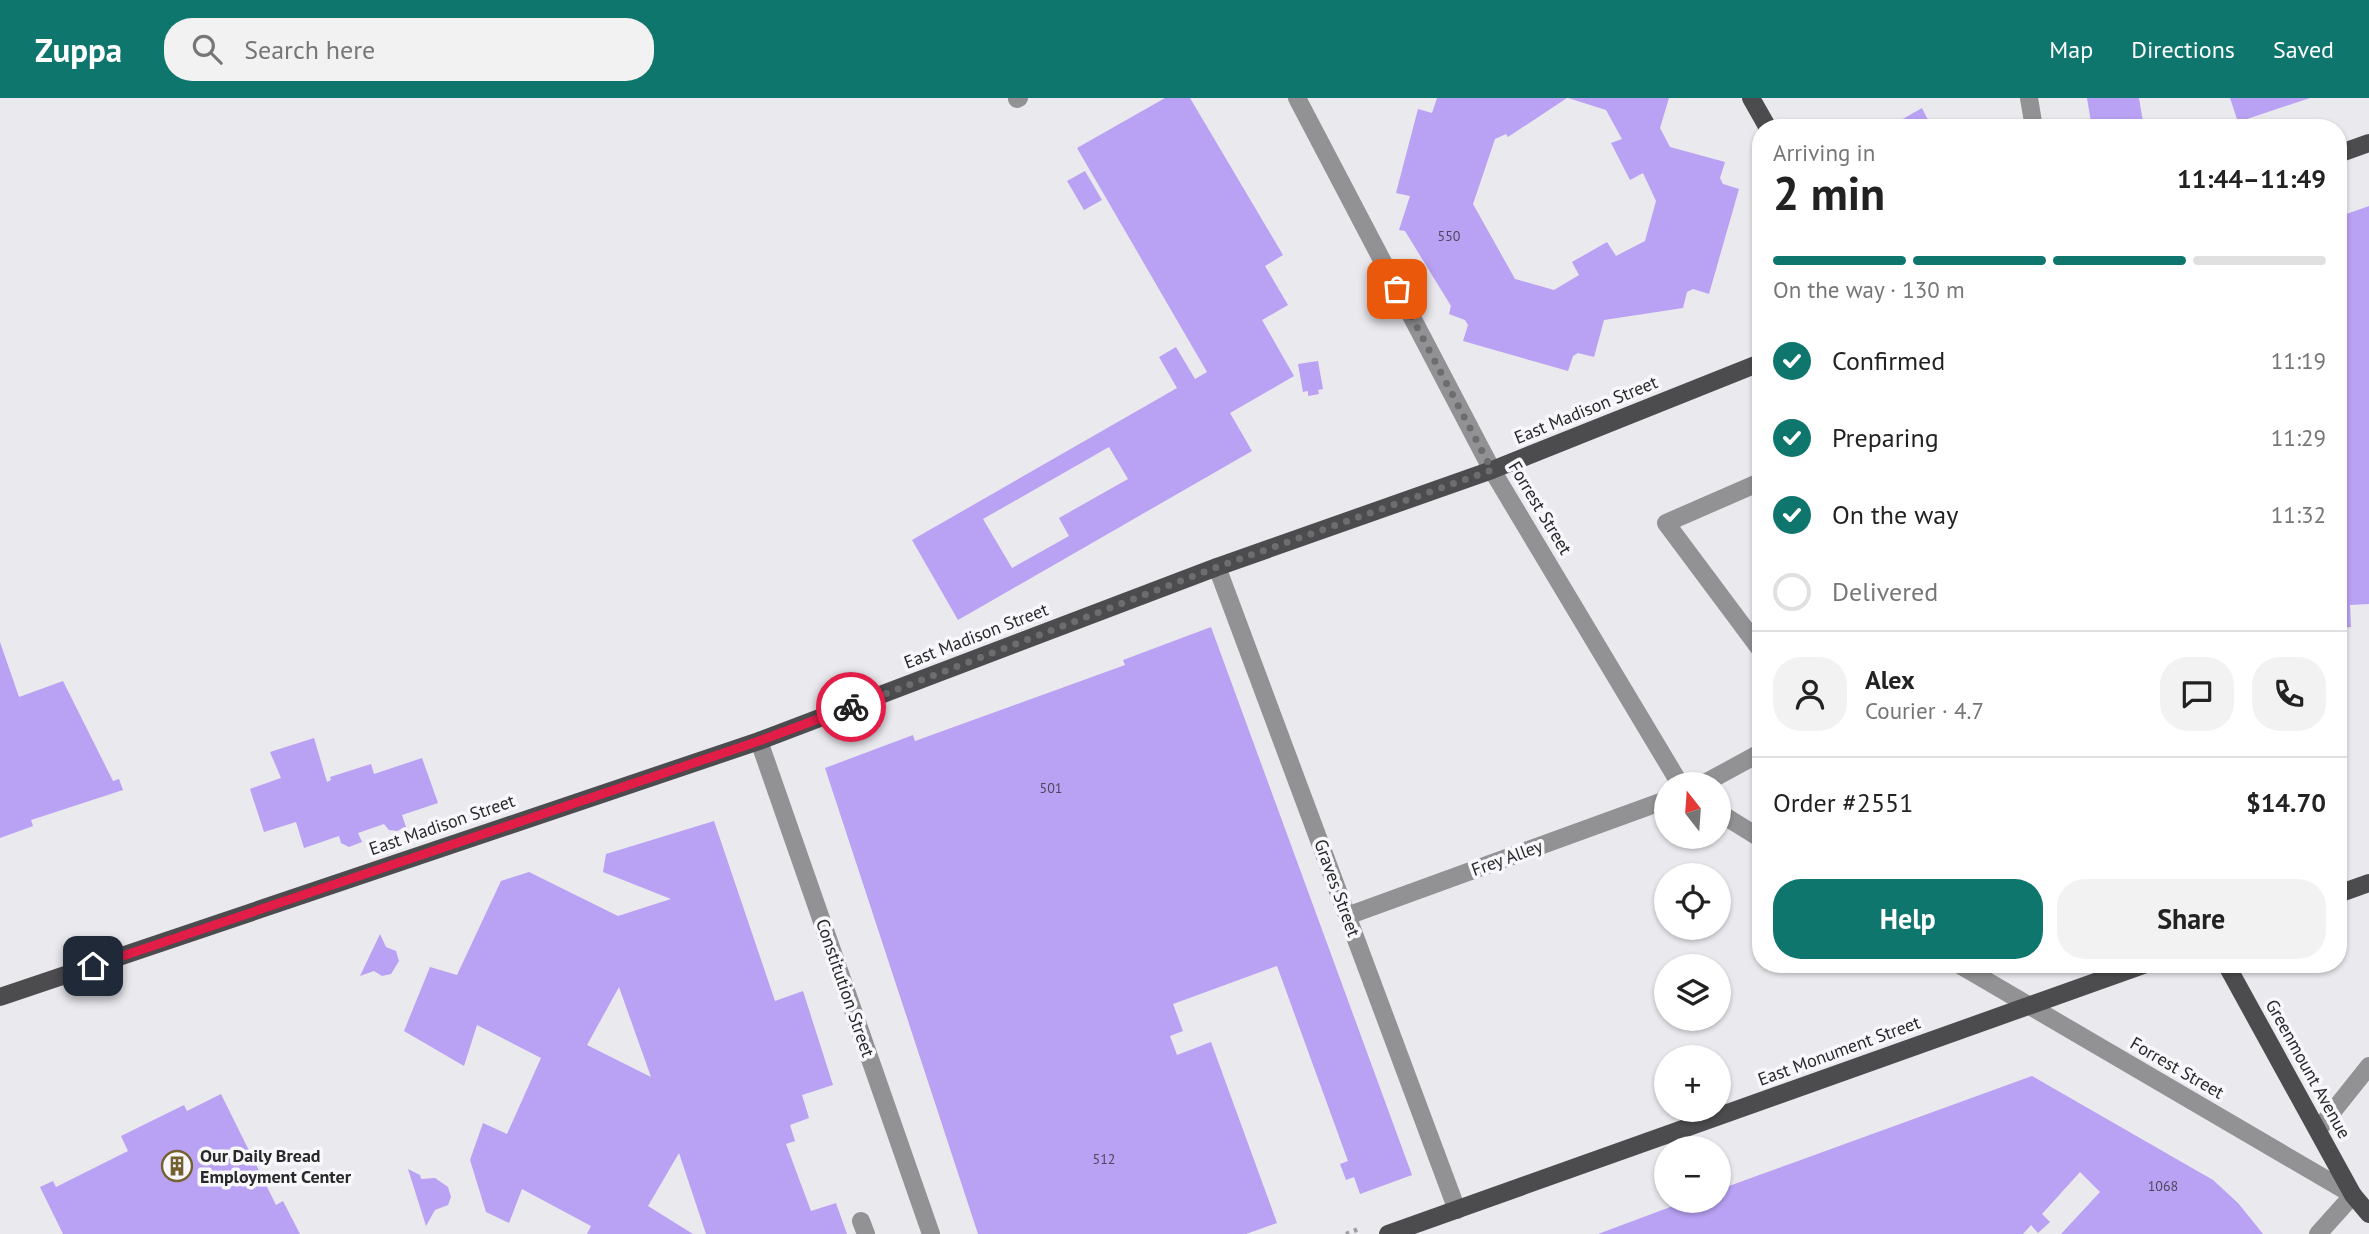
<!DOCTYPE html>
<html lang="en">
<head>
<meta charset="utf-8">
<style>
  body { margin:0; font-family:"PT Sans",sans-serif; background:#f2f2f2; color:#222; height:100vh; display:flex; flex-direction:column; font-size:26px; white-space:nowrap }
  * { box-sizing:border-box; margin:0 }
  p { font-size:23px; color:#767676 }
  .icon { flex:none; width:38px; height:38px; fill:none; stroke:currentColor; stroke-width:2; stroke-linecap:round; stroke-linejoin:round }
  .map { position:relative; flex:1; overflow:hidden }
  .drawer { position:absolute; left:1752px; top:21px; width:595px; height:854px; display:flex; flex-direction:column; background:#fff; border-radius:28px; box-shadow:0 2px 5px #0004 }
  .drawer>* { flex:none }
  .needle { width:46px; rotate:343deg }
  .fabs { position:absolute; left:1654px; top:674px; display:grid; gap:14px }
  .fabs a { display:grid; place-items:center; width:77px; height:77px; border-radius:50%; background:#fff; box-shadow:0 2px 5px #0004; font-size:35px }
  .pin { position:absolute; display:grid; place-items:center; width:60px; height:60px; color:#fff; margin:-30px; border-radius:14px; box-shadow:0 4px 10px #0006 }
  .courier { position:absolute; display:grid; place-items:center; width:70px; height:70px; margin:-35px; border:5px solid #e11d48; border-radius:50%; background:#fff; color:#222; box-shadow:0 2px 9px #0007 }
  .overview em { font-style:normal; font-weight:600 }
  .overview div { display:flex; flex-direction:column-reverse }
  .overview { display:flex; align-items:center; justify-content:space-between; height:119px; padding:0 21px }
  h1 { font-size:46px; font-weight:600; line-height:52px }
  .bar { display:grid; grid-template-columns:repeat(4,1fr); gap:10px 7px; align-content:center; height:84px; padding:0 21px }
  .bar i { height:9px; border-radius:5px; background:#e0e0e0 }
  .bar .selected { background:#0f766e }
  .bar p { grid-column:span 4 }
  .line { display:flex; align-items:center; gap:18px; padding:0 21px; border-top:2px solid #e0e0e0 }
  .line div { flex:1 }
  .round { display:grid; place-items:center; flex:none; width:74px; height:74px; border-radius:28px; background:#f2f2f2 }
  ol { padding:0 21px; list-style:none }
  li { display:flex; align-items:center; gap:21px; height:77px }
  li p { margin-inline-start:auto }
  li .icon { padding:7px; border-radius:50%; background:#0f766e; color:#fff; stroke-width:4 }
  li:last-child { color:#767676 }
  li i { width:38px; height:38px; border:4px solid #e0e0e0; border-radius:50% }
  .cta { display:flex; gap:14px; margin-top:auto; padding:14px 21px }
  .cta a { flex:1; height:80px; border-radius:28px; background:#0f766e; color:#fff; font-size:28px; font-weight:600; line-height:80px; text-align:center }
  .cta a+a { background:#f2f2f2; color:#222 }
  header { display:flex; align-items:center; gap:42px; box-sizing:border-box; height:98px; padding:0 35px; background:#0f766e; color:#fff }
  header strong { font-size:33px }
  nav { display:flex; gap:38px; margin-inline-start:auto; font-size:24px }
  .search { width:490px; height:63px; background:#f2f2f2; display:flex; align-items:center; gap:18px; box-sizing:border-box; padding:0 24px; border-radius:28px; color:#767676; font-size:26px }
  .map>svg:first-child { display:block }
</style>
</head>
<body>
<header>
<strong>Zuppa</strong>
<div class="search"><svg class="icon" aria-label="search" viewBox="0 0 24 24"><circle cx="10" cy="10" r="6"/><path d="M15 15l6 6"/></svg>Search here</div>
<nav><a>Map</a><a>Directions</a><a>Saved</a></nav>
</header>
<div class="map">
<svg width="2369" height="1136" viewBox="0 0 2369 1136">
  <rect width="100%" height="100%" fill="#eae9ee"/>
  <path fill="#b9a1f3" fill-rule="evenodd" d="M1165 0H1190L1283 157 1265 168 1288 207 1262 222 1294 278 1230 315 1252 353 958 522 912 442 1177 290 1159 259 1176 249 1195 281 1207 274 1077 50ZM1109 349 1128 381 1059 420 1069 438 1012 470 983 421Z
    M1437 0H1567L1508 39 1506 36 1495 41 1473 106 1515 181 1554 192 1579 177 1572 164 1607 144 1616 158 1645 143 1656 103 1643 75 1630 82 1611 45 1622 41 1606 12 1568 0H1669L1660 30 1670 49 1725 64 1720 80 1723 86 1739 91 1709 196 1693 191 1687 194 1683 210 1604 222 1594 259 1578 255 1573 258 1568 273 1463 243 1468 227 1465 222 1449 216 1451 208 1405 133 1399 132 1410 98 1396 95 1418 11 1432 15Z
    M2087 0H2139L2144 30H2092Z
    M2230 0H2310L2238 24Z
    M1922 10 1932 30H1887Z
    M1085 73 1102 102 1084 112 1067 83Z
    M2369 108V506L2350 507 2351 529 2338 530V119Z
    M1318 263 1323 291 1318 292 1319 296 1308 298V293L1303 294 1298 266Z
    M1211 529 1412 1077 1360 1096 1354 1079 1346 1082 1340 1066 1348 1063 1277 868 1173 906 1183 933 1170 938 1177 957 1211 944 1277 1125 1246 1136H978L825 670 913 637 915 643 1125 567 1123 562Z
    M0 544 19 599 63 583 113 683 119 681 123 692 31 722 33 728 0 740Z
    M314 640 327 684 331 682 330 679 371 666 374 676 422 660 438 705 402 717 406 729 397 733 389 732 384 726 358 735 362 744 349 749 341 745 339 738 304 750 296 724 264 734 250 691 281 680 270 654Z
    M714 723 775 903 803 893 833 987 802 997 809 1020 790 1027 795 1043 786 1046 811 1113 836 1105 847 1136H706L679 1055 648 1108 693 1136H587L591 1128 522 1091 509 1125 486 1114 470 1062 483 1025 507 1036 541 960 477 927 464 968 404 933 430 869 457 877 501 783 529 774 618 818 671 801 603 774 606 756ZM619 889 651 979 587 947Z
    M380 836 386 849 396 853 399 863 391 876 382 878 374 873 360 878Z
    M2032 978 2213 1082 2238 1105 2263 1136H2061L2100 1094 2080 1074 2042 1116 2050 1124 2038 1135 2031 1127 2023 1136H1598L1689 1102H1718V1092Z
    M221 996 276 1107 283 1103 300 1136H63L40 1089 53 1083 56 1089 128 1053 121 1038 184 1007 187 1013Z
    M408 1071 420 1077 421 1081 435 1080 448 1089 451 1099 448 1107 435 1112 426 1128Z"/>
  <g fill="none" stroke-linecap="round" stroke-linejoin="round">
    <path stroke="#9f9ea2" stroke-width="4.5" stroke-dasharray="3.5 5" stroke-linecap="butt" d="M1346 1136 1361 1130"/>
    <path stroke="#929294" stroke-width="18" d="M1017 1 1019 0
      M1760 384 1666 425 1760 551
      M1703 686 1760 655
      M1347 818 1666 702
      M2318 1032 2369 968
      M861 1123 866 1136
      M2318 1136 2353 1097"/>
    <path stroke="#929294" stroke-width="18" d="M1297 0 1492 372 1680 686
      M2029 0 2034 30
      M1217 469 1457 1112
      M759 643 931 1136
      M1718 714 1760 740
      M1958 866 2353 1097"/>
    <path stroke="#4c4b4e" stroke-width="18" d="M1751 0 1768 30
      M2338 56 2369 45
      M2338 796 2369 785
      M2226 866 2353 1097 2369 1116
      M0 899 759 643 1217 469 1492 372 1760 265
      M1388 1136 2146 866"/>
  </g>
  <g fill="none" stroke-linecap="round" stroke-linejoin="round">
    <path stroke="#6d6c6f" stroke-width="7" stroke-dasharray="0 12.6" d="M851 609 1217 469 1492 372 1397 191"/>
    <path stroke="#e11d48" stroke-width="9" d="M93 868 759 643 851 609"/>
  </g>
  <defs>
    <g id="building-ring" transform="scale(1.575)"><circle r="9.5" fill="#f8f7fb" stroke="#756130" stroke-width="1.5"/><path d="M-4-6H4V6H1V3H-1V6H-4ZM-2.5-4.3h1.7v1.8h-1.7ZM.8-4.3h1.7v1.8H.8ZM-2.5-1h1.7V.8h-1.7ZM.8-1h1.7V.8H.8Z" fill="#756130"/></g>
  </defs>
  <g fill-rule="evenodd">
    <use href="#building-ring" x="177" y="1068"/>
  </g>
  <g text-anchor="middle" stroke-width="7" stroke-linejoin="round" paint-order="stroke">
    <g font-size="14" fill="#4d475c">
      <text x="1449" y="143">550</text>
      <text x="1051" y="695">501</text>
      <text x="1104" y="1066">512</text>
      <text x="2163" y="1093">1068</text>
    </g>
    <g font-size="18" fill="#29292a" stroke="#f8f7fb">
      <text transform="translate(1586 312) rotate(-22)" y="6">East Madison Street</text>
      <text transform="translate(1540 410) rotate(59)" y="6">Forrest Street</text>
      <text transform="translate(976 538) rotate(-21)" y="6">East Madison Street</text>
      <text transform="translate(442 727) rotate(-19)" y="6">East Madison Street</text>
      <text transform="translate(1507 760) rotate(-20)" y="6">Frey Alley</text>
      <text transform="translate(1337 790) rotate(70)" y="6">Graves Street</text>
      <text transform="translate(845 890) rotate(71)" y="6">Constitution Street</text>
      <text transform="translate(1839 953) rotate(-20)" y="6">East Monument Street</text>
      <text transform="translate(2177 970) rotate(30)" y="6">Forrest Street</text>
      <text transform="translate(2308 971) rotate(61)" y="6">Greenmount Avenue</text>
    </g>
    <g font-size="18" font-weight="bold" fill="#29292a" stroke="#f8f7fb" text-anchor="start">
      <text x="200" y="1064">Our Daily Bread<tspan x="200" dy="21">Employment Center</tspan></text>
    </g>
  </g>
</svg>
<div class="fabs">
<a><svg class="needle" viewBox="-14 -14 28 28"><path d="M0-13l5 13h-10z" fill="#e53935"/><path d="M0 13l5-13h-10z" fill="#767676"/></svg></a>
<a><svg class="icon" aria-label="locate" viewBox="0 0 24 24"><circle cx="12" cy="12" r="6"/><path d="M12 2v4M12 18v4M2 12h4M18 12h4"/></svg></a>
<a><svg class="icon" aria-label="layers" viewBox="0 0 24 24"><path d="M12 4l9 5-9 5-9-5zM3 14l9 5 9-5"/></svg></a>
<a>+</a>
<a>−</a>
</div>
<div class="pin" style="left:1397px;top:191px;background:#ea580c"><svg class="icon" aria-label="bag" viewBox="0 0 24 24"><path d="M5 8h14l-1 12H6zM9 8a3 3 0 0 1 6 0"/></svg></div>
<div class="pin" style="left:93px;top:868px;background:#1f2937"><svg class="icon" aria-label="home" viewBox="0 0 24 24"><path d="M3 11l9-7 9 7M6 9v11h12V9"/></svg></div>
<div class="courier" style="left:851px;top:609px"><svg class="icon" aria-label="bike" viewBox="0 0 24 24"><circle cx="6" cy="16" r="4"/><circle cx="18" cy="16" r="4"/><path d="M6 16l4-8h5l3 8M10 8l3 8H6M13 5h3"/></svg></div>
<section class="drawer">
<div class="overview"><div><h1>2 min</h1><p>Arriving in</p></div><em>11:44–11:49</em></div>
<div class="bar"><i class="selected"></i><i class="selected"></i><i class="selected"></i><i></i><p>On the way · 130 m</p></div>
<ol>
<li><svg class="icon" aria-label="check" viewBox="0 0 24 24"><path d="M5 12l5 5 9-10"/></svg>Confirmed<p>11:19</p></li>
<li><svg class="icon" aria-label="check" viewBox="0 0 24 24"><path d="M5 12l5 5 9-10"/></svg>Preparing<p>11:29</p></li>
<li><svg class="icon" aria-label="check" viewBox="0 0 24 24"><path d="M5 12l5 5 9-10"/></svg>On the way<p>11:32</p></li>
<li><i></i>Delivered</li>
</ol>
<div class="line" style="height:126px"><a class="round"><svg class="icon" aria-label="person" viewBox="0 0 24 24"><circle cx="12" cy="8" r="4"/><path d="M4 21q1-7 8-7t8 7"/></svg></a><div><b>Alex</b><p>Courier · 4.7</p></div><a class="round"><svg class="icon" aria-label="chat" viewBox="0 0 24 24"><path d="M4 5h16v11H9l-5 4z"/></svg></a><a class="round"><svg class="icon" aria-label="phone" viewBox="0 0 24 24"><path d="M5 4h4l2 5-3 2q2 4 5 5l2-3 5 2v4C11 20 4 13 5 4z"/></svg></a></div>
<div class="line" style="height:91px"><div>Order #2551</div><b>$14.70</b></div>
<div class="cta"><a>Help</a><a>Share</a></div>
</section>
</div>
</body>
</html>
